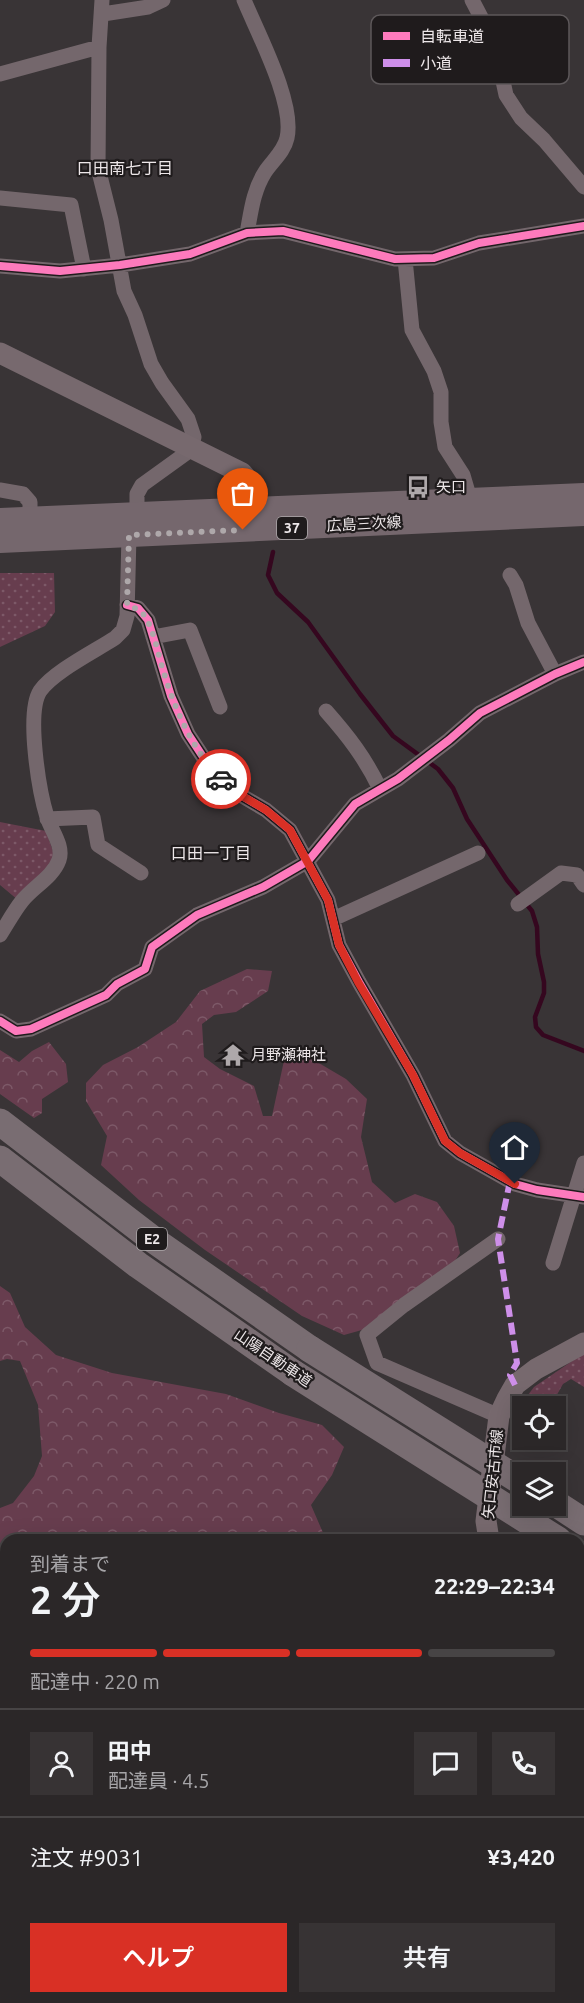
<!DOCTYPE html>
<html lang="ja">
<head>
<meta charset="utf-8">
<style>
  body { margin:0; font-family:Ubuntu,"Noto Sans JP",sans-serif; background:#373334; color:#f1f3f6; height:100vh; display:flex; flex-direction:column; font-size:22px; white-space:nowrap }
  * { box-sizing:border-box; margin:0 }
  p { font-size:20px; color:#a6a5a8 }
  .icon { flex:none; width:33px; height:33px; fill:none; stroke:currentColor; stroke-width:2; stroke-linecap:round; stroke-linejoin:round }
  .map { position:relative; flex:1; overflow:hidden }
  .sheet { position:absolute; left:0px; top:1534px; width:585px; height:470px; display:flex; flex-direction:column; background:#2b2728; border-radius:18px 18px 0 0; box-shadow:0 6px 24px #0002,0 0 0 2px #474445 }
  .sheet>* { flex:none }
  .buttons { position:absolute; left:512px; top:1396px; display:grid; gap:12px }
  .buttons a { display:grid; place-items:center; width:54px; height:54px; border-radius:0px; background:#2b2728; box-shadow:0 6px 24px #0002,0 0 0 2px #474445; font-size:30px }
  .pin { position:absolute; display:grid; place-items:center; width:51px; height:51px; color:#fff; margin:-62px -26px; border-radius:50% 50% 50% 0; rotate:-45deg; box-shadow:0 0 6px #0007 }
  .pin .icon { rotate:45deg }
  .courier { position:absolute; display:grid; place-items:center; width:60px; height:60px; margin:-30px; border:4px solid #d93025; border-radius:50%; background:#fff; color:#222; box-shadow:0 2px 8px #0007 }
  .overview em { font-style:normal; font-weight:600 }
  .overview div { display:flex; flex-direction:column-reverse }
  .overview { display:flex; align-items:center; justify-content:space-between; height:102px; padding:0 30px }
  h1 { font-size:39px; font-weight:600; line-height:45px }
  .bar { display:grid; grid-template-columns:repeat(4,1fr); gap:9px 6px; align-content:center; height:72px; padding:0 30px }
  .bar i { height:8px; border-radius:4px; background:#474445 }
  .bar .active { background:#d93025 }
  .bar p { grid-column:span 4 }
  .line { display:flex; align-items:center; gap:15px; padding:0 30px; border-top:2px solid #474445 }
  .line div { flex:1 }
  .round { display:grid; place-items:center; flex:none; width:63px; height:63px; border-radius:0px; background:#373334 }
  .primary-button { display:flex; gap:12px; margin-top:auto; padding:12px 30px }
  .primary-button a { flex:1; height:69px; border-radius:0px; background:#d93025; color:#fff; font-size:24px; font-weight:600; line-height:69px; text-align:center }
  .primary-button a+a { background:#373334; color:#f1f3f6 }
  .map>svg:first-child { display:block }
</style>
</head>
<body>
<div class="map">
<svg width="584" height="2003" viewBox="0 0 584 2003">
  <defs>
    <pattern id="grass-dots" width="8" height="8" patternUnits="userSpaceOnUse" patternTransform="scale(1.5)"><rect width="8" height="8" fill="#673d4e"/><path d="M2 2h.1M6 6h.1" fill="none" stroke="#7d5968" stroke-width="1.8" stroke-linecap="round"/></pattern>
    <pattern id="forest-crowns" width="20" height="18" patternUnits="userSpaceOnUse" patternTransform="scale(1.5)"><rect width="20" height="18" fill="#673d4e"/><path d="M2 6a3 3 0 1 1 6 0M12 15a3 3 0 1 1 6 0" fill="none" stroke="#7d5968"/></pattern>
  </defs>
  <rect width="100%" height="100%" fill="#393436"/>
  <path fill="url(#grass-dots)" d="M0 573H54L55 612 45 626 0 647Z
    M0 822 46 831 54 854 52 867 18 900 0 885Z
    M584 1353V1387L571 1379 563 1384 550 1407H541L528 1395 534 1387Z
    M584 1891V1991L579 1996V1898Z
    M496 1998H578L573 2003H492Z"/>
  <path fill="url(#forest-crowns)" d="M247 969 272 971 268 991 236 1012 214 1015 202 1024 204 1057 220 1069 254 1086 263 1116H272L285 1056 312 1059 346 1079 367 1099 361 1137 372 1182 395 1203 415 1194 437 1202 454 1226 460 1253 448 1272 369 1328 344 1335 302 1316 205 1250 139 1200 101 1165 107 1136 86 1101V1083L103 1065 138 1047 176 1022 200 991Z
    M49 1042 66 1064 68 1082 42 1099V1113L34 1118 0 1094V1050L19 1062 32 1051Z
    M0 1286 10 1293 25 1327 56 1355 112 1373 226 1394 279 1413 322 1425 344 1447 332 1475 311 1505 324 1535 319 1540H6V1644L0 1647V1508L13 1503 34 1476 42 1456 38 1405 20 1361 7 1359 0 1361Z"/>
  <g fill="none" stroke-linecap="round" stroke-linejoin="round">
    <path stroke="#35071f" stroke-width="4.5" d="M273 552 268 575 277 593 308 622 360 694 393 736 438 769 453 788 467 819 507 880 532 911 537 927 538 954 544 982V993L535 1017 536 1027 543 1035 584 1051"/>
    <path stroke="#74676c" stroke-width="15" d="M102 0 99 47 98 168 111 220 124 291 135 315 151 364 162 383 188 419 194 437 191 448 185 454 142 485 137 494V513
      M244 0C258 34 295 103 287 138 284 152 272 161 265 172 253 191 251 212 247 233
      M472 0 495 44 506 95 521 118 544 140 584 187
      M103 14 148 7 163 0
      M0 74 99 47
      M0 198 71 205 84 269
      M405 259 412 330 434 371 441 392V422L445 447 463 475 470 499
      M0 266 60 271 120 265 190 254 247 233 283 231 395 259 434 258 479 243 584 226
      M0 490 23 494 30 502V518
      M510 575 516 585 528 623 555 674
      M127 605 138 608 148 620 171 696 188 734 209 766 232 790 266 810 290 830 328 900 339 945 359 982 413 1075 445 1141 460 1153 515 1184 537 1190 584 1197
      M153 637 190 630 220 707
      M326 711C349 737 365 758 380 789
      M47 819 93 817 98 845 141 873
      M518 904 561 873 577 875 584 885
      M333 919 478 853
      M0 935C7 924 14 911 22 901 33 887 53 877 59 860 64 846 51 830 47 817 39 791 26 713 40 691 53 672 95 651 115 638L123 630 127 616 129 535
      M0 1021 16 1031 31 1029 106 995 117 984 145 969 152 947 197 915 263 887 308 861 355 804 398 779 449 740 480 713 555 674 584 662
      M498 1239 404 1305 367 1335 377 1363 499 1416
      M553 1263 584 1163
      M0 1667H6
      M0 1715 6 1714
      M0 1801 6 1799
      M0 1999 6 1997
      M150 2003 155 1998
      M174 2003 177 1998"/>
    <path stroke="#77696e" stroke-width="21" d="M0 353 242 473 253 486 258 526
      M489 1540 486 1521 499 1416 507 1399 515 1385 536 1369 584 1343
      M579 1621 584 1625
      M579 1698 584 1691
      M0 1899 6 1897
      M360 2003 364 1998"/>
    <path stroke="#75676d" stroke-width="24" d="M0 520 584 495
      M0 541 584 514"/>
    <path stroke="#796d72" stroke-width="27" d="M0 1122 155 1241 310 1349
      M0 1159 138 1265 293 1373
      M555 1503 584 1522
      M579 1554 584 1557"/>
    <path stroke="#746b6d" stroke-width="4.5" stroke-dasharray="3 6" stroke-linecap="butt" d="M579 1571 584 1565
      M271 2003 275 1998"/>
    <path stroke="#796d72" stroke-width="27" d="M310 1349 522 1482
      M293 1373 558 1540"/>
    <path stroke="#ce8fe9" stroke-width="6" stroke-dasharray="12 6" stroke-linecap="butt" d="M510 1181 498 1239 517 1363 510 1375 515 1385"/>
    <g stroke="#1f1b1c" stroke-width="11">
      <path id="cycleway" d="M0 266 60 271 120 265 190 254 247 233 283 231 395 259 434 258 479 243 584 226
        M127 605 138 608 148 620 171 696 188 734 209 766 232 790 266 810 290 830 328 900 339 945 359 982 413 1075 445 1141 460 1153 515 1184 537 1190 584 1197
        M0 1021 16 1031 31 1029 106 995 117 984 145 969 152 947 197 915 263 887 308 861 355 804 398 779 449 740 480 713 555 674 584 662"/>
    </g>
    <use href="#cycleway" stroke="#fd7abc" stroke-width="8"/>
  </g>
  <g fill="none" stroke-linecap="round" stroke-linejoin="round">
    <path stroke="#aea8aa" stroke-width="6" stroke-dasharray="0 10.8" d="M221 779C192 749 175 710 163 670 158 654 155 636 148 622 144 612 136 608 127 605L129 535 243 530"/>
    <path stroke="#d93025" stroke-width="8" d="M221 779 232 790 266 810 290 830 328 900 339 945 358 982 413 1075 445 1141 460 1153 515 1184"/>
  </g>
  <defs>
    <g id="bus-bare" transform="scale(1.8)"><path d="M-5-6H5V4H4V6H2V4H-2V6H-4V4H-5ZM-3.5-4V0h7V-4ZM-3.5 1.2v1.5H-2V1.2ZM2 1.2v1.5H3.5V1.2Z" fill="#aea8aa" stroke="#1f1b1c" stroke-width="2.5" paint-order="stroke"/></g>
    <g id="temple-bare" transform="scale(1.8)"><path d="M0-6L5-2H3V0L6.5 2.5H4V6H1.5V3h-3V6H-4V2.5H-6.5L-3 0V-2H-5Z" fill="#aea8aa" stroke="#1f1b1c" stroke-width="2.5" paint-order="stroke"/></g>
  </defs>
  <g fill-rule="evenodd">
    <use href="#bus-bare" x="418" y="487"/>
    <use href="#temple-bare" x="233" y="1055"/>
  </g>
  <g text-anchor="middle" stroke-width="4.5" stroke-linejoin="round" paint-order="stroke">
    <g fill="#1f1b1c" stroke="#afaaac" stroke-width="1.5">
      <rect x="277" y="517" width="30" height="22" rx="4.5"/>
      <rect x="137" y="1228" width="30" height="22" rx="4.5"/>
    </g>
    <g font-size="14" font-weight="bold" fill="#ede7e9">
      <text x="292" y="533">37</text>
      <text x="152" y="1244">E2</text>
    </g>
    <g font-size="15" fill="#ede7e9" stroke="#1f1b1c" text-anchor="start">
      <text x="436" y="492">矢口</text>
      <text x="251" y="1060">月野瀬神社</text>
    </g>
    <g font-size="15" fill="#ede7e9" stroke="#1f1b1c">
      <text transform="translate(364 524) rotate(-3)" y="5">広島三次線</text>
      <text transform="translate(273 1358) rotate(34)" y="5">山陽自動車道</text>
      <text transform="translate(493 1474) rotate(-84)" y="5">矢口安古市線</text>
    </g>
    <g font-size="16" fill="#ede7e9" stroke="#1f1b1c">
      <text x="125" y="174">口田南七丁目</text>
      <text x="211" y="859">口田一丁目</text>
    </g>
  </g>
  <rect x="371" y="15" width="198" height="69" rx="9" fill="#1f1b1c" stroke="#5d585a" stroke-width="1.5"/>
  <rect x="383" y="32" width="27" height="8" fill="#fd7abc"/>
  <rect x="383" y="59" width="27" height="8" fill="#ce8fe9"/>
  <g font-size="16" fill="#ede7e9">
    <text x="420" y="42">自転車道</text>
    <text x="420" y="69">小道</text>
  </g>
</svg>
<div class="buttons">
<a><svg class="icon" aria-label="locate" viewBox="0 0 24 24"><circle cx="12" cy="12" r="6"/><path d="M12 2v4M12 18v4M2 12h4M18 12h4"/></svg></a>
<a><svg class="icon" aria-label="layers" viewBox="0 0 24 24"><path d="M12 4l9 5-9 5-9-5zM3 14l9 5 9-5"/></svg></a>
</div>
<div class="pin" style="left:243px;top:530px;background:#ea580c"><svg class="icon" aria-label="bag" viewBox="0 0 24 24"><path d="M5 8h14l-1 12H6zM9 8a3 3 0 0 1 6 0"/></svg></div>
<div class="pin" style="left:515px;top:1184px;background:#1f2937"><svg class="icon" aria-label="home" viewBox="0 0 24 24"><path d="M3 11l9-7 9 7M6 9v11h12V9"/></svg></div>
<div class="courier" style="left:221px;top:779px"><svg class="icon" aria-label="car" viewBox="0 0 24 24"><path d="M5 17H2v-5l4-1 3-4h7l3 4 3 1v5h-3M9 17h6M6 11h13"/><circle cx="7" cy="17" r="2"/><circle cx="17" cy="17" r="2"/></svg></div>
<section class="sheet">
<div class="overview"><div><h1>2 分</h1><p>到着まで</p></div><em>22:29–22:34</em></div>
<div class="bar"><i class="active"></i><i class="active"></i><i class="active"></i><i></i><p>配達中 · 220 m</p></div>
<div class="line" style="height:108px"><a class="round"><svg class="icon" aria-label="person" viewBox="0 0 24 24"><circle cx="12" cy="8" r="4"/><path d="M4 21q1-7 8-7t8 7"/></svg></a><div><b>田中</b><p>配達員 · 4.5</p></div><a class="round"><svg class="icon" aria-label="chat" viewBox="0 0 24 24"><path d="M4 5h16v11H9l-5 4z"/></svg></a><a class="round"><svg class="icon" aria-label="phone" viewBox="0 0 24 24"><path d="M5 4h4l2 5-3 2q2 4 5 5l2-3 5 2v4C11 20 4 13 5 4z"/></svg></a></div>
<div class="line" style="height:78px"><div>注文 #9031</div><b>¥3,420</b></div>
<div class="primary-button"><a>ヘルプ</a><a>共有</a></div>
</section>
</div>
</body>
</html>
